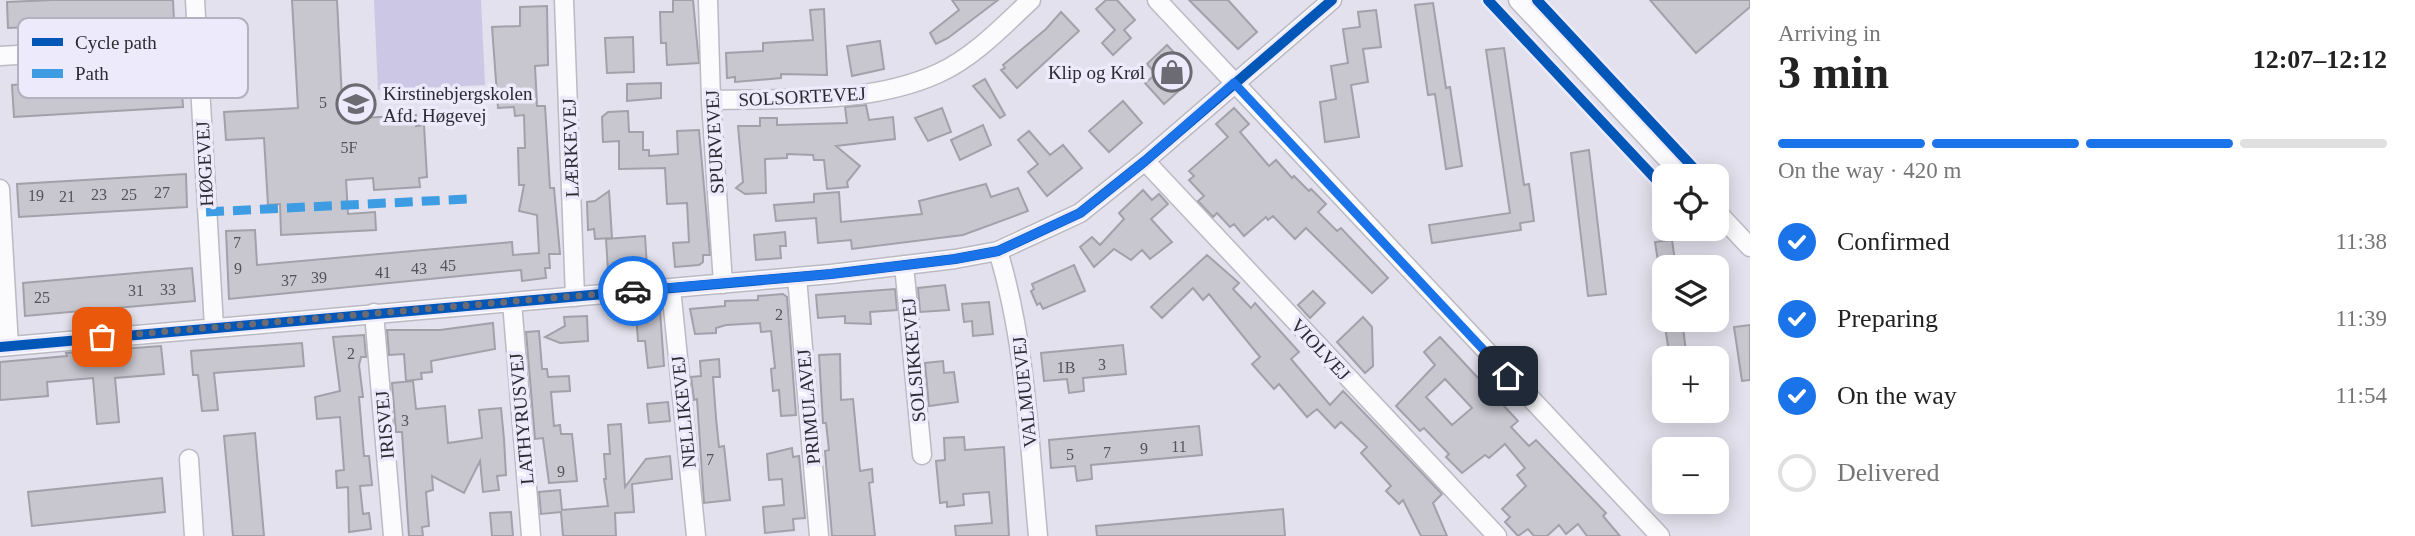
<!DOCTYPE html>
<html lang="en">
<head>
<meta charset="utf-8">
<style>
  body { margin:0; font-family:"Times New Roman",serif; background:#f6f6f6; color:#222; height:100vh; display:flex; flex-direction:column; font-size:26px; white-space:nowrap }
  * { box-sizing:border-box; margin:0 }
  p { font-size:23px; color:#767676 }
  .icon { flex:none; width:38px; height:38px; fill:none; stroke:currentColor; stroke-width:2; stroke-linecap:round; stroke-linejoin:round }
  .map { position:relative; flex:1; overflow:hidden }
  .side { display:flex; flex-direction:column; background:#fff; width:665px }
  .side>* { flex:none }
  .controls { position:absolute; left:1652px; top:164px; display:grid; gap:14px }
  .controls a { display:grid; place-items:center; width:77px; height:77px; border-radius:14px; background:#fff; box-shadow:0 4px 18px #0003; font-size:35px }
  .pin { position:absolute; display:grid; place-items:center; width:60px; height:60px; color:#fff; margin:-30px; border-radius:14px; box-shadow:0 4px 10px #0006 }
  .courier { position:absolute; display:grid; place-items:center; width:70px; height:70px; margin:-35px; border:5px solid #1a73e8; border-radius:50%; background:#fff; color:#222; box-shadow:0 2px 9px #0007 }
  .summary em { font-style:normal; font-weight:800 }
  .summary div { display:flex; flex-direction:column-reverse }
  .summary { display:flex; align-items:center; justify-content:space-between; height:119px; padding:0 28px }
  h1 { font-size:46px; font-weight:800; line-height:52px }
  .bar { display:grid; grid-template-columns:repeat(4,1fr); gap:10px 7px; align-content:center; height:84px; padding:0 28px }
  .bar i { height:9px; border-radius:5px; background:#e0e0e0 }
  .bar .on { background:#1a73e8 }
  .bar p { grid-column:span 4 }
  ol { padding:0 28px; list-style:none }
  li { display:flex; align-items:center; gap:21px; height:77px }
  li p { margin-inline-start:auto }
  li .icon { padding:7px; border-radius:50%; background:#1a73e8; color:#fff; stroke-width:4 }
  li:last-child { color:#767676 }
  li i { width:38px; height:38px; border:4px solid #e0e0e0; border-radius:50% }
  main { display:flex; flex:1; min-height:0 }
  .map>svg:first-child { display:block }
</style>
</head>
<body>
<main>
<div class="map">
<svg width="1750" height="536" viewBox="0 0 1750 536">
  <rect width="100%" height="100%" fill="#e2e1ed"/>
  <path fill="#cbc7e5" d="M374 0H481L485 85 378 90Z"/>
  <path fill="#c8c7d0" stroke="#a2a1aa" stroke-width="2" fill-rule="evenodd" d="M52 0H173L174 21 8 28 7 2Z
    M292 0H337L343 119 416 115V126L424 125 427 177 419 178 420 187 374 190 373 178 346 180 348 214 375 212 376 230 281 235 280 204 268 205 264 138 226 140 224 112 298 108Z
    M673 0H693L699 63 667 65 666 43H661L660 12H673Z
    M952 0H998L948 38 936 44 930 33 959 10Z
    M1106 0H1117L1135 20 1124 30 1131 38 1113 55 1102 43 1115 30 1096 9Z
    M1189 0H1228L1257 32 1238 49Z
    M1650 0H1750V7L1696 53Z
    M1433 3 1446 88 1450 87 1462 166 1446 169 1435 94 1428 95 1415 5Z
    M547 6 548 65 535 66 537 106H545L550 188H554L560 254H549L550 268H545L546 278 522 281 521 270 229 299 226 231 255 230 257 265 512 242 513 255 539 253 537 215 519 211 524 185H519L518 148H525L524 115 515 116 514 107 498 108 492 27 520 26V7Z
    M824 9 827 75 781 74V78L735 82V77L727 78 726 53 763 51V43L813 40 810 10Z
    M1376 10 1381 47 1363 49 1368 82 1351 85 1359 137 1325 142 1320 102 1336 99 1331 66 1348 63 1343 29 1360 27 1358 12Z
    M1061 12 1079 31 1017 88 1001 70 1005 68 1003 65 1046 29Z
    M633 37 634 72 607 73 605 38Z
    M880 41 884 69 852 76 847 46Z
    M1167 45 1185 64 1183 87 1164 104 1145 83 1156 74 1147 64Z
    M1504 48 1524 185 1529 184 1534 221 1520 223 1521 230 1432 243 1429 225 1510 213 1486 50Z
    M181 74 183 107 14 117 12 85Z
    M985 79 1005 115 1000 118 973 86Z
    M661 83V98L627 101V84Z
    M1123 101 1142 123 1109 152 1089 131Z
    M866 105 869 120 893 117 895 139 836 146 860 166 847 182 848 187 827 189 824 160H814L813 155 787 154V158L765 159 766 193 745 194 736 188 743 182 738 126H760V118H777V125L847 123 845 107Z
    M942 108 951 132 928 141 915 118Z
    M1234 108 1249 124 1240 132 1269 166 1276 160 1292 178 1294 176 1309 191 1311 189 1326 204 1318 212 1337 231 1341 228 1388 278 1372 293 1306 228 1295 239 1273 216 1268 220 1266 217 1244 236 1234 224 1230 227 1217 213 1213 217 1198 201 1204 196 1189 180 1194 176 1189 171 1228 137 1216 124Z
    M628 111 629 132H643V150H649V156L678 154 677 131 699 130 710 255H703V262L699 265 675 267 673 243 689 242 687 203 667 204 665 168 619 169V141L603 142 602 117 608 112Z
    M983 125 991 145 960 160 951 140Z
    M1029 131 1050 155 1063 145 1082 168 1047 196 1028 172 1038 164 1018 140Z
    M1589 150 1606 294 1588 296 1571 153Z
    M186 174 187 207 19 217 17 184Z
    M986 184 991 197 1018 188 1028 211 963 235 852 249 851 240 818 243 816 218 776 221 774 205 814 202V194L839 192 841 222 922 214 919 201Z
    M1143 190 1152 200 1159 194 1168 204 1151 219 1172 242 1150 259 1142 250 1131 260 1114 249 1094 267 1080 247 1092 237 1100 245 1124 219 1119 213Z
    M609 191 612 238 595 239 594 229 588 230 587 202 595 201Z
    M785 232 786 246H780L781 258 756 260 754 235Z
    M645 236 647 267H632L630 271H608L606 239Z
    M1672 240 1676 268H1659L1655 242Z
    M1207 255 1239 283 1233 289 1251 308 1255 303 1299 352 1291 359 1330 405 1343 391 1442 494 1433 503 1447 536H1421L1403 500 1399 504 1386 491 1391 486 1361 453 1367 447 1341 422 1335 428 1317 409 1307 417 1279 384 1274 389 1252 364 1260 357 1209 294 1203 300 1193 288 1162 318 1151 307Z
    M1074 265 1085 291 1043 309 1040 303 1037 305 1031 291 1034 289 1032 284Z
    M192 268 195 301 25 316 23 283Z
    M945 285 949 310 920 312 918 288Z
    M895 289 897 310 870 312 871 324 845 323V316L818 318 816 295Z
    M1313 291 1325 303 1310 318 1298 305Z
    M783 294 787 297 796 415 781 416 779 390 773 391 771 369 775 368 771 331 761 332 760 323 726 325 716 328V333L695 334 690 309 725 306V301L758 300V296Z
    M989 302 993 334 973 336 972 321 964 322 962 304Z
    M660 311 664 366 648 368 645 341H638L636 313Z
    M587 316 588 341 560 343 545 337 565 326 564 317Z
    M1363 317 1372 327 1373 366 1365 373 1337 342Z
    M1664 320H1682L1687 359H1670Z
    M493 323 495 349 431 361 432 372 421 373 422 379 406 381 404 354 389 355 387 330H440Z
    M1750 325V380L1742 381 1734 327Z
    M539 331 542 369H547L548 377 569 376 570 391 551 392 554 426 560 425 561 434H572L577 481 549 483 543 438 535 439 526 332Z
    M364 335 366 357H361L359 365 363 397H359L364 456H369L372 485 360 486 363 514 369 513 371 529 349 532 348 487 337 488 336 471 344 470 340 417 317 419 315 397 340 391 333 337Z
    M1440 337 1518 421 1511 427 1529 446 1536 440 1606 513 1603 516 1620 536H1587L1578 524 1566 534 1559 525 1547 536H1534L1528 529 1518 536 1505 522 1510 517 1502 509 1526 486 1517 475 1525 468 1505 444 1489 458 1485 455 1462 473 1446 457 1449 454 1424 428 1420 431 1396 406 1435 365 1424 352ZM1445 379 1472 408 1452 425 1426 397Z
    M302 343 304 366 214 373 218 410 202 411 198 375H193L191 351Z
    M1123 345 1126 374 1083 378 1084 391 1069 393 1067 379 1044 381 1041 353Z
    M161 346 164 374 115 378 119 422 97 424 93 378 47 382 48 396 0 400V362L67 356 66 353Z
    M840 354 841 400 853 399 860 471 872 469 873 482 869 483 875 536H832L825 451 829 450 826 423H823L819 355Z
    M719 359 720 377H713L716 418 719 447 724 446 730 500 704 503 697 399 694 400 691 377 701 376 700 361Z
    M943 361 944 373 954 372 958 402 929 406 925 363Z
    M413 381 416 409 445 406 448 443 482 438 479 410 501 408 504 439 506 475 497 476 499 490 483 492 480 461 464 493 432 476 433 490 426 492 429 526 422 527 423 536H409L402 432H396L392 383Z
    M668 402 670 421 649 423 647 404Z
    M621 424 625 487 646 459 670 456 672 479 632 484 634 512 615 513 616 536H563L561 512 541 514 539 492 560 490 562 510 608 506 604 479H606L604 454H610L608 425Z
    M1199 426 1202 455 1091 465 1092 479 1077 481 1075 466 1051 468 1049 440Z
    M255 433 264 536H233L224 436Z
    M964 437 965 450 1004 447 1009 536H956L955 526 992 523 989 492 963 494 964 505 947 507V502L940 503 936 461 945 460 944 438Z
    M792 448 793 457 799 456 805 518 793 519 794 530 765 533 763 507 784 505 782 479 769 480 767 454Z
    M162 478 165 512 32 526 28 492Z
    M1283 509 1285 536H1097L1096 526Z
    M511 512 513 536H492L490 513Z"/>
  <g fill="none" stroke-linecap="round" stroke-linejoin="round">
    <g stroke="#bbbac3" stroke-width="21">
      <path id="minor" d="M195 0 214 327
        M564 0 575 297
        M708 0 711 100 723 284
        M1157 0 1660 536
        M1518 0 1684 177
        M0 56 198 44
        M711 100C786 98 869 105 939 73 974 57 1003 26 1031 0
        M1145 161 1497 536
        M0 189 9 346
        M1717 212 1750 247
        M998 251C1026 343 1029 440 1038 536
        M904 265 922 455
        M797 277 819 536
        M671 288 696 536
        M512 302 531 536
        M374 313 393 536
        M0 347 831 274 955 259 998 251 1080 213 1145 161 1332 0
        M189 459 194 536"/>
    </g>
    <use href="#minor" stroke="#fbfafc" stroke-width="18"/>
    <path stroke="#3d9ce2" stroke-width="9" stroke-dasharray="18 9" stroke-linecap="butt" d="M206 212 468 199"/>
    <g stroke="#eceafb" stroke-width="15">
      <path id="cycleway" d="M1488 0 1664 188
        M1537 0 1702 177
        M0 347 831 274 955 259 998 251 1080 213 1145 161 1332 0"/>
    </g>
    <use href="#cycleway" stroke="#0057b8" stroke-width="10"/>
  </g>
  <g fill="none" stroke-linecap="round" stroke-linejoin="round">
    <path stroke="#6c6b74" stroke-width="7" stroke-dasharray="0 12.6" d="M102 337 633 291"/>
    <path stroke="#1a73e8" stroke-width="9" d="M633 291 831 274 955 259 998 251 1080 213 1145 161 1234 83 1508 376"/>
  </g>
  <defs>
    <g id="shop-ring" transform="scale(2.0125)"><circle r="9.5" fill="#eceafb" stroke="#6c6b74" stroke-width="1.5"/><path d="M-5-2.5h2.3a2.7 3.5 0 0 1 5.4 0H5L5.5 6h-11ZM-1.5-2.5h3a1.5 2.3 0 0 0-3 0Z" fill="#6c6b74"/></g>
    <g id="school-ring" transform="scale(2.0125)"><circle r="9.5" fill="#eceafb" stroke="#6c6b74" stroke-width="1.5"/><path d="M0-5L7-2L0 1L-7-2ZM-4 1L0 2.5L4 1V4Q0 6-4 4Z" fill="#6c6b74"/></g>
  </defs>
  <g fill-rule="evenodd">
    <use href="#shop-ring" x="1172" y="72"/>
    <use href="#school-ring" x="356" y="104"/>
  </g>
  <g text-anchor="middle" stroke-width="7" stroke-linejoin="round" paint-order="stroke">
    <g font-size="16" fill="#53525a">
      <text x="323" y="108">5</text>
      <text x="349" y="153">5F</text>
      <text x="162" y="198">27</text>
      <text x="99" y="200">23</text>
      <text x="129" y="200">25</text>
      <text x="36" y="201">19</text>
      <text x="67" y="202">21</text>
      <text x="237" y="248">7</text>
      <text x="448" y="271">45</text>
      <text x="238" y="274">9</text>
      <text x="419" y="274">43</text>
      <text x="383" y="278">41</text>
      <text x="319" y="283">39</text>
      <text x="289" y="286">37</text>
      <text x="168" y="295">33</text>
      <text x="136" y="296">31</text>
      <text x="42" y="303">25</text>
      <text x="779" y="320">2</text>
      <text x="351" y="359">2</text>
      <text x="1102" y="370">3</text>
      <text x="1066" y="373">1B</text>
      <text x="405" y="426">3</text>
      <text x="1179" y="452">11</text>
      <text x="1144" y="454">9</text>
      <text x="1107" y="458">7</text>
      <text x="1070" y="460">5</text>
      <text x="710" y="465">7</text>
      <text x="561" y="477">9</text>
    </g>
    <g font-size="19" fill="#2c2b33" stroke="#eceafb" text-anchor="end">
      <text x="1145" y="79">Klip og Krøl</text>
      <text x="383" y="100" text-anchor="start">Kirstinebjergskolen<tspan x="383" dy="22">Afd. Høgevej</tspan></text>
    </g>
    <g font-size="19" fill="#2c2b33" stroke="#eceafb">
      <text transform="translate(802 96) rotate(-3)" y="7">SOLSORTEVEJ</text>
      <text transform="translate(714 142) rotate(-93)" y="7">SPURVEVEJ</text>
      <text transform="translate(570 148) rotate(-92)" y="7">LÆRKEVEJ</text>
      <text transform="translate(204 164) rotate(-93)" y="7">HØGEVEJ</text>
      <text transform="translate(1321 349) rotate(47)" y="7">VIOLVEJ</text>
      <text transform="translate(913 360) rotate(-95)" y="7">SOLSIKKEVEJ</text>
      <text transform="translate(1024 392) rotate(-96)" y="7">VALMUEVEJ</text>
      <text transform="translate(808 407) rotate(-95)" y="7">PRIMULAVEJ</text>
      <text transform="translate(683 412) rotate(-96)" y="7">NELLIKEVEJ</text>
      <text transform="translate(521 419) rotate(-95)" y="7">LATHYRUSVEJ</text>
      <text transform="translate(384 425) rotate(-95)" y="7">IRISVEJ</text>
    </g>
  </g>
  <rect x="18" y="18" width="230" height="80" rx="10" fill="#eceafb" stroke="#b2b1bf" stroke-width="2"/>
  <rect x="32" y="38" width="31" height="8" fill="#0057b8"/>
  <rect x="32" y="69" width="31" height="9" fill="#3d9ce2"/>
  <g font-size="19" fill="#2c2b33">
    <text x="75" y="49">Cycle path</text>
    <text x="75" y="80">Path</text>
  </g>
</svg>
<div class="controls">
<a><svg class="icon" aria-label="locate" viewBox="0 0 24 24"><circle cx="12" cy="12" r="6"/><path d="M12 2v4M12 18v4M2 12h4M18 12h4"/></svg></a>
<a><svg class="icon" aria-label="layers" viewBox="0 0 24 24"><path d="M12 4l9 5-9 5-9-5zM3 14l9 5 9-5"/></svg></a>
<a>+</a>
<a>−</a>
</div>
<div class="pin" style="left:102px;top:337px;background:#ea580c"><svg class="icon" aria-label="bag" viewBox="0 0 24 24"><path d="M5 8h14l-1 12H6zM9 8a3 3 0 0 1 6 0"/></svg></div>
<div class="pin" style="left:1508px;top:376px;background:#1f2937"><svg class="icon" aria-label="home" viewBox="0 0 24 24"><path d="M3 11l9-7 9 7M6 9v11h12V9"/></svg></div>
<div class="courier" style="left:633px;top:291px"><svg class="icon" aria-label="car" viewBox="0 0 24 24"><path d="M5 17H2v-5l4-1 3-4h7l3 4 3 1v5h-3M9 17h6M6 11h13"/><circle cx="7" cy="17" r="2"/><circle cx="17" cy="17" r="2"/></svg></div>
</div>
<section class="side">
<div class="summary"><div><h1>3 min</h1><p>Arriving in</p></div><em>12:07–12:12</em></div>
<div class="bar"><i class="on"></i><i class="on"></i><i class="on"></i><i></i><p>On the way · 420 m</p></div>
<ol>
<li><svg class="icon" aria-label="check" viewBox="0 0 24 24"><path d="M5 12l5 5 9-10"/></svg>Confirmed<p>11:38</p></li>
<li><svg class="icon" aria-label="check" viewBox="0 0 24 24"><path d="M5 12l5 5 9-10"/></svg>Preparing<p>11:39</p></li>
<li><svg class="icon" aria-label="check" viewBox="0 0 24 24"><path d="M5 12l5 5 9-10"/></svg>On the way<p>11:54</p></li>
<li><i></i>Delivered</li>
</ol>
</section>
</main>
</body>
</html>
